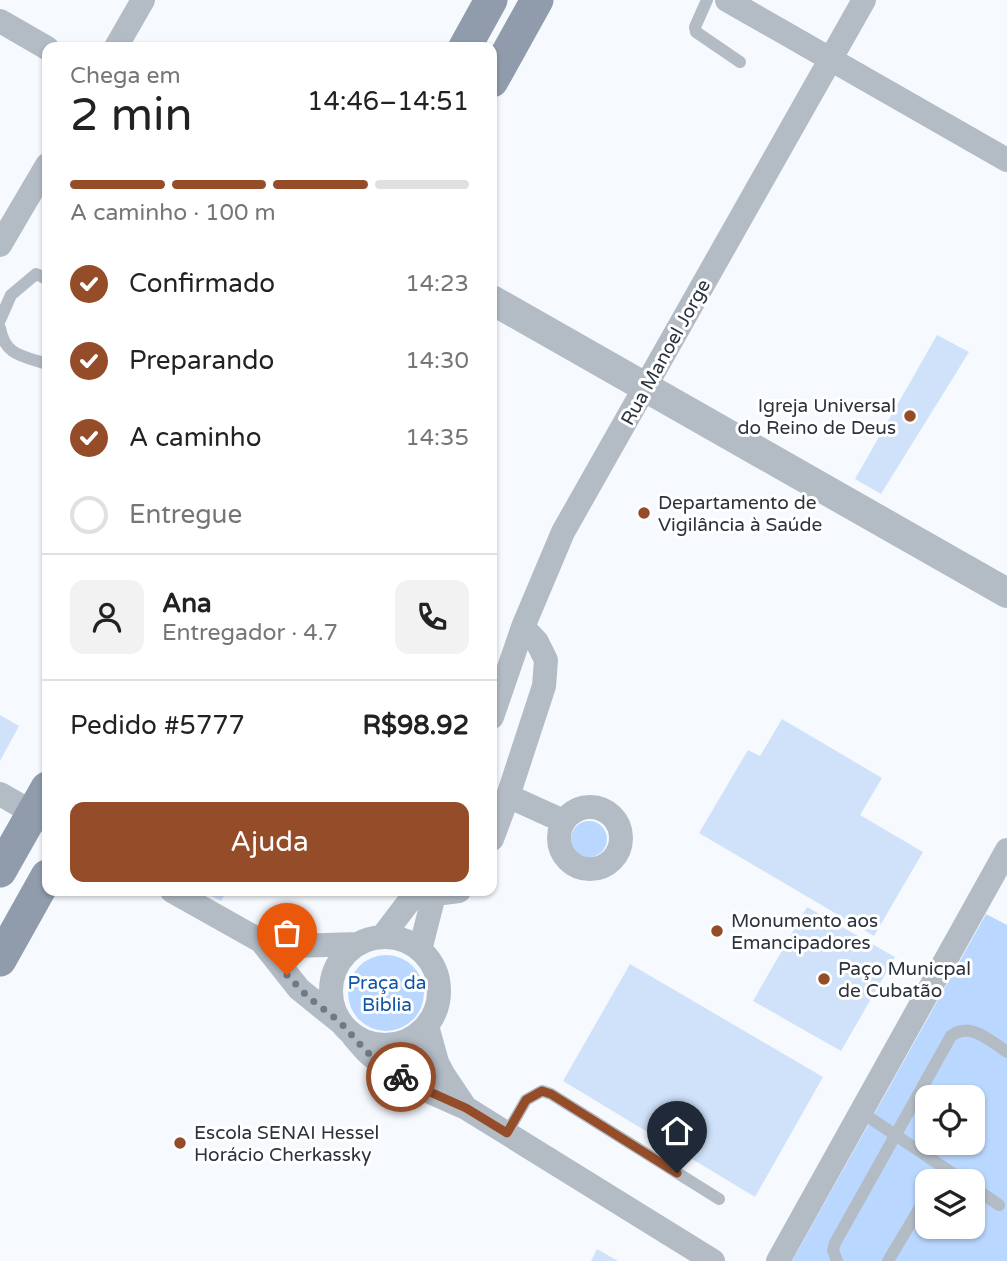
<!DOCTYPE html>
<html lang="pt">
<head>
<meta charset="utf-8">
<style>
  body { margin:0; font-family:"Varela Round",sans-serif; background:#f2f2f2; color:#222; height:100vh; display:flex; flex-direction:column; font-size:26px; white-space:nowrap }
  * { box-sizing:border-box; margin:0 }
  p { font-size:23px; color:#767676 }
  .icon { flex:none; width:38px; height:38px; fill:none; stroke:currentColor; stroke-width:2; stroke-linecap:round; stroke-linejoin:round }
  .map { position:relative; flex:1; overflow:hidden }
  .side { position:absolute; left:42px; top:42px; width:455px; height:854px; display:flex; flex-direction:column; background:#fff; border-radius:14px; box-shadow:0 2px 5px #0004 }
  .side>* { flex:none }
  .tools { position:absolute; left:915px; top:1085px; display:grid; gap:14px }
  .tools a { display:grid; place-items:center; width:70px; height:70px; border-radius:14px; background:#fff; box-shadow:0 2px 5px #0004; font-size:35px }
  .pin { position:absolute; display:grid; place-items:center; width:60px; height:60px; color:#fff; margin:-72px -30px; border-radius:50% 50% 50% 0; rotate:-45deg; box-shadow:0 0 7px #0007 }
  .pin .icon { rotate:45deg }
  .courier { position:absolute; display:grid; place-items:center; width:70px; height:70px; margin:-35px; border:5px solid #954d29; border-radius:50%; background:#fff; color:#222; box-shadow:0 2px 9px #0007 }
  .head em { font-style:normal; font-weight:600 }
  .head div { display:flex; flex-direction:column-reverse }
  .head { display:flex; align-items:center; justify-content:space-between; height:119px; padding:0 28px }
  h1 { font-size:46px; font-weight:600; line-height:52px }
  .bar { display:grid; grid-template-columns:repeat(4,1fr); gap:10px 7px; align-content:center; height:84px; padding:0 28px }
  .bar i { height:9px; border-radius:5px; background:#e0e0e0 }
  .bar .current { background:#954d29 }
  .bar p { grid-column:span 4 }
  .line { display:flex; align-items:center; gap:18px; padding:0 28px; border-top:2px solid #e0e0e0 }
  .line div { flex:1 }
  .round { display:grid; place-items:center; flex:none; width:74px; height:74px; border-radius:14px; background:#f2f2f2 }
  ol { padding:0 28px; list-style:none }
  li { display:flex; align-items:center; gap:21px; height:77px }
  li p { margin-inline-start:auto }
  li .icon { padding:7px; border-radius:50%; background:#954d29; color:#fff; stroke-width:4 }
  li:last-child { color:#767676 }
  li i { width:38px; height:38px; border:4px solid #e0e0e0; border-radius:50% }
  .cta { display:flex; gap:14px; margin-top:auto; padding:14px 28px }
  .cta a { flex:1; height:80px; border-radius:14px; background:#954d29; color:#fff; font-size:28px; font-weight:600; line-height:80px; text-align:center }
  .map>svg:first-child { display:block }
</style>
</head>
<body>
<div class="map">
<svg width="1007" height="1261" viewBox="0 0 1007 1261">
  <rect width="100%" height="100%" fill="#f6faff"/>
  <path fill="#bad8ff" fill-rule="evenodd" d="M571 839a18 18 0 1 1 36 0a18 18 0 1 1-36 0Z
    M986 914 1007 925V1261H792ZM928 1097H973V1143H928ZM928 1181H973V1227H928Z
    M348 993a38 38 0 1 1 76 0a38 38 0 1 1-76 0Z"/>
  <path fill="#cfe2fa" d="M937 335 969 352 881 494 855 479Z
    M0 715 19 726 0 761Z
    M782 719 882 778 860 815 923 852 874 936 699 833 748 750 760 756Z
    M202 891H227L221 901Z
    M807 907 895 957 841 1051 753 1001Z
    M630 964 823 1077 755 1197 563 1081Z
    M597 1249 618 1261H591Z"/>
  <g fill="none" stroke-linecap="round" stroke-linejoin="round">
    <path stroke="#b3bbc5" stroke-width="12" d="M707 0 695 27 696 32 740 62
      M0 320 11 295 36 274 47 279
      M0 328C5 356 23 356 47 364
      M861 1112 964 1181
      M507 1133 526 1100 542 1091 551 1094 719 1199
      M935 1181 943 1167
      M973 1187 999 1205
      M837 1261 833 1250 835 1243 951 1036C970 1021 990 1041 1007 1052
      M888 1261 928 1194"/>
    <path stroke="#b3bbc5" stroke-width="24" d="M727 0 1007 160
      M0 21 47 48
      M116 47 143 0
      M0 245 47 165
      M492 717 523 627 563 532 864 0
      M0 794 47 821
      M508 796 563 821
      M559 838a31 31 0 1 1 62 0a31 31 0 1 1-62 0Z
      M492 839 508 796 544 686 546 660 537 642 523 627
      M172 891 261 941 292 946 358 944
      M419 892 435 894 459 891
      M331 991a54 54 0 1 1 108 0a54 54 0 1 1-108 0Z
      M382 937 417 891
      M261 941 299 989 340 1022
      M420 950 435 891
      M427 1026 437 1062 443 1074 465 1107
      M353 1036 367 1052 383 1066 412 1084 466 1108 713 1261
      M778 1261 1007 850"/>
    <path stroke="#b3bbc5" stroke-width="30" d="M492 300 1007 593"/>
    <path stroke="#909cab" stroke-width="33" d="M465 47 491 0
      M492 81 537 0
      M0 871 47 788
      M0 960 47 876"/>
  </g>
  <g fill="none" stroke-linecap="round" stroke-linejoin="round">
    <path stroke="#737981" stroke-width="7" stroke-dasharray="0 12.6" d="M287 975 308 997 340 1022 367 1052 383 1066 401 1077"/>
    <path stroke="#954d29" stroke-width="9" d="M401 1077 412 1084 466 1108 507 1133 526 1100 542 1091 551 1094 677 1173"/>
  </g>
  <g fill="#954d29" stroke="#fff" stroke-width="2.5">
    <circle cx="910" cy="416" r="7"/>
    <circle cx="644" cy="513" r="7"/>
    <circle cx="717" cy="931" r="7"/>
    <circle cx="824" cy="979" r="7"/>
    <circle cx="180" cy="1143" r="7"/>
  </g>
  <g text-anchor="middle" stroke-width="6" stroke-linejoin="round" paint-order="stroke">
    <g font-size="19" fill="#2c333d" stroke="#fff">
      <text transform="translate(665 352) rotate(-61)" y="7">Rua Manoel Jorge</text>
    </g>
    <g font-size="19" fill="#2c333d" stroke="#fff" text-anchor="start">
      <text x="896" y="412" text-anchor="end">Igreja Universal<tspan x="896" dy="22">do Reino de Deus</tspan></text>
      <text x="658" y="509">Departamento de<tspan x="658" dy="22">Vigilância à Saúde</tspan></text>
      <text x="731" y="927">Monumento aos<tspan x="731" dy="22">Emancipadores</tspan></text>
      <text x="838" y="975">Paço Municpal<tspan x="838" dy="22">de Cubatão</tspan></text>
      <text x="194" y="1139">Escola SENAI Hessel<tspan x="194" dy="22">Horácio Cherkassky</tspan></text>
    </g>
    <g font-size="19" fill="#1156a5" stroke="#fff">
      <text x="387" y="989">Praça da<tspan x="387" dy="22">Biblia</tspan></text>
    </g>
  </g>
</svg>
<div class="tools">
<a><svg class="icon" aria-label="locate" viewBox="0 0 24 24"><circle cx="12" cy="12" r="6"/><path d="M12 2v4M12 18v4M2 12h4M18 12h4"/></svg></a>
<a><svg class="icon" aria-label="layers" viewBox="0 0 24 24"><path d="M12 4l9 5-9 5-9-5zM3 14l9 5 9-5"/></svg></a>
</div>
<div class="pin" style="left:287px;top:975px;background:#ea580c"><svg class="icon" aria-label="bag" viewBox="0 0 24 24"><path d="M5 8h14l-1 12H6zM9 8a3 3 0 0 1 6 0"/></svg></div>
<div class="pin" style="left:677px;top:1173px;background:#1f2937"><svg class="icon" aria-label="home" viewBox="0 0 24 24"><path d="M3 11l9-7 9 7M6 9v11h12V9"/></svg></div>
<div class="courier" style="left:401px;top:1077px"><svg class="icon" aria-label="bike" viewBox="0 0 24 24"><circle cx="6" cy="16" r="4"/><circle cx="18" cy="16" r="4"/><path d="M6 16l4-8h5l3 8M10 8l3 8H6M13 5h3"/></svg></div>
<section class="side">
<div class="head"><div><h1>2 min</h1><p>Chega em</p></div><em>14:46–14:51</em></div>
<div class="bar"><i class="current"></i><i class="current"></i><i class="current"></i><i></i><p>A caminho · 100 m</p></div>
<ol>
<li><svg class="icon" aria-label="check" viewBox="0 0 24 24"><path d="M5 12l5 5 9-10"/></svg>Confirmado<p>14:23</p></li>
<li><svg class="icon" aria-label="check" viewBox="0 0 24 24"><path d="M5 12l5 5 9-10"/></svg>Preparando<p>14:30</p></li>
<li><svg class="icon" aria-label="check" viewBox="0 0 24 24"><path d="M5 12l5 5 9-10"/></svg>A caminho<p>14:35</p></li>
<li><i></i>Entregue</li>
</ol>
<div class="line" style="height:126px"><a class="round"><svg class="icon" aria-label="person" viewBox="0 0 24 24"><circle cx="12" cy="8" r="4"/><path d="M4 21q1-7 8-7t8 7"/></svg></a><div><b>Ana</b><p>Entregador · 4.7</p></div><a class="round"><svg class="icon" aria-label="phone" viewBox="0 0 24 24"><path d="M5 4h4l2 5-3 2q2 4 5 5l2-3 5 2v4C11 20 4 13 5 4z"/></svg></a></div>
<div class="line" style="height:91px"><div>Pedido #5777</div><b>R$98.92</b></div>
<div class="cta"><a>Ajuda</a></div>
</section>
</div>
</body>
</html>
